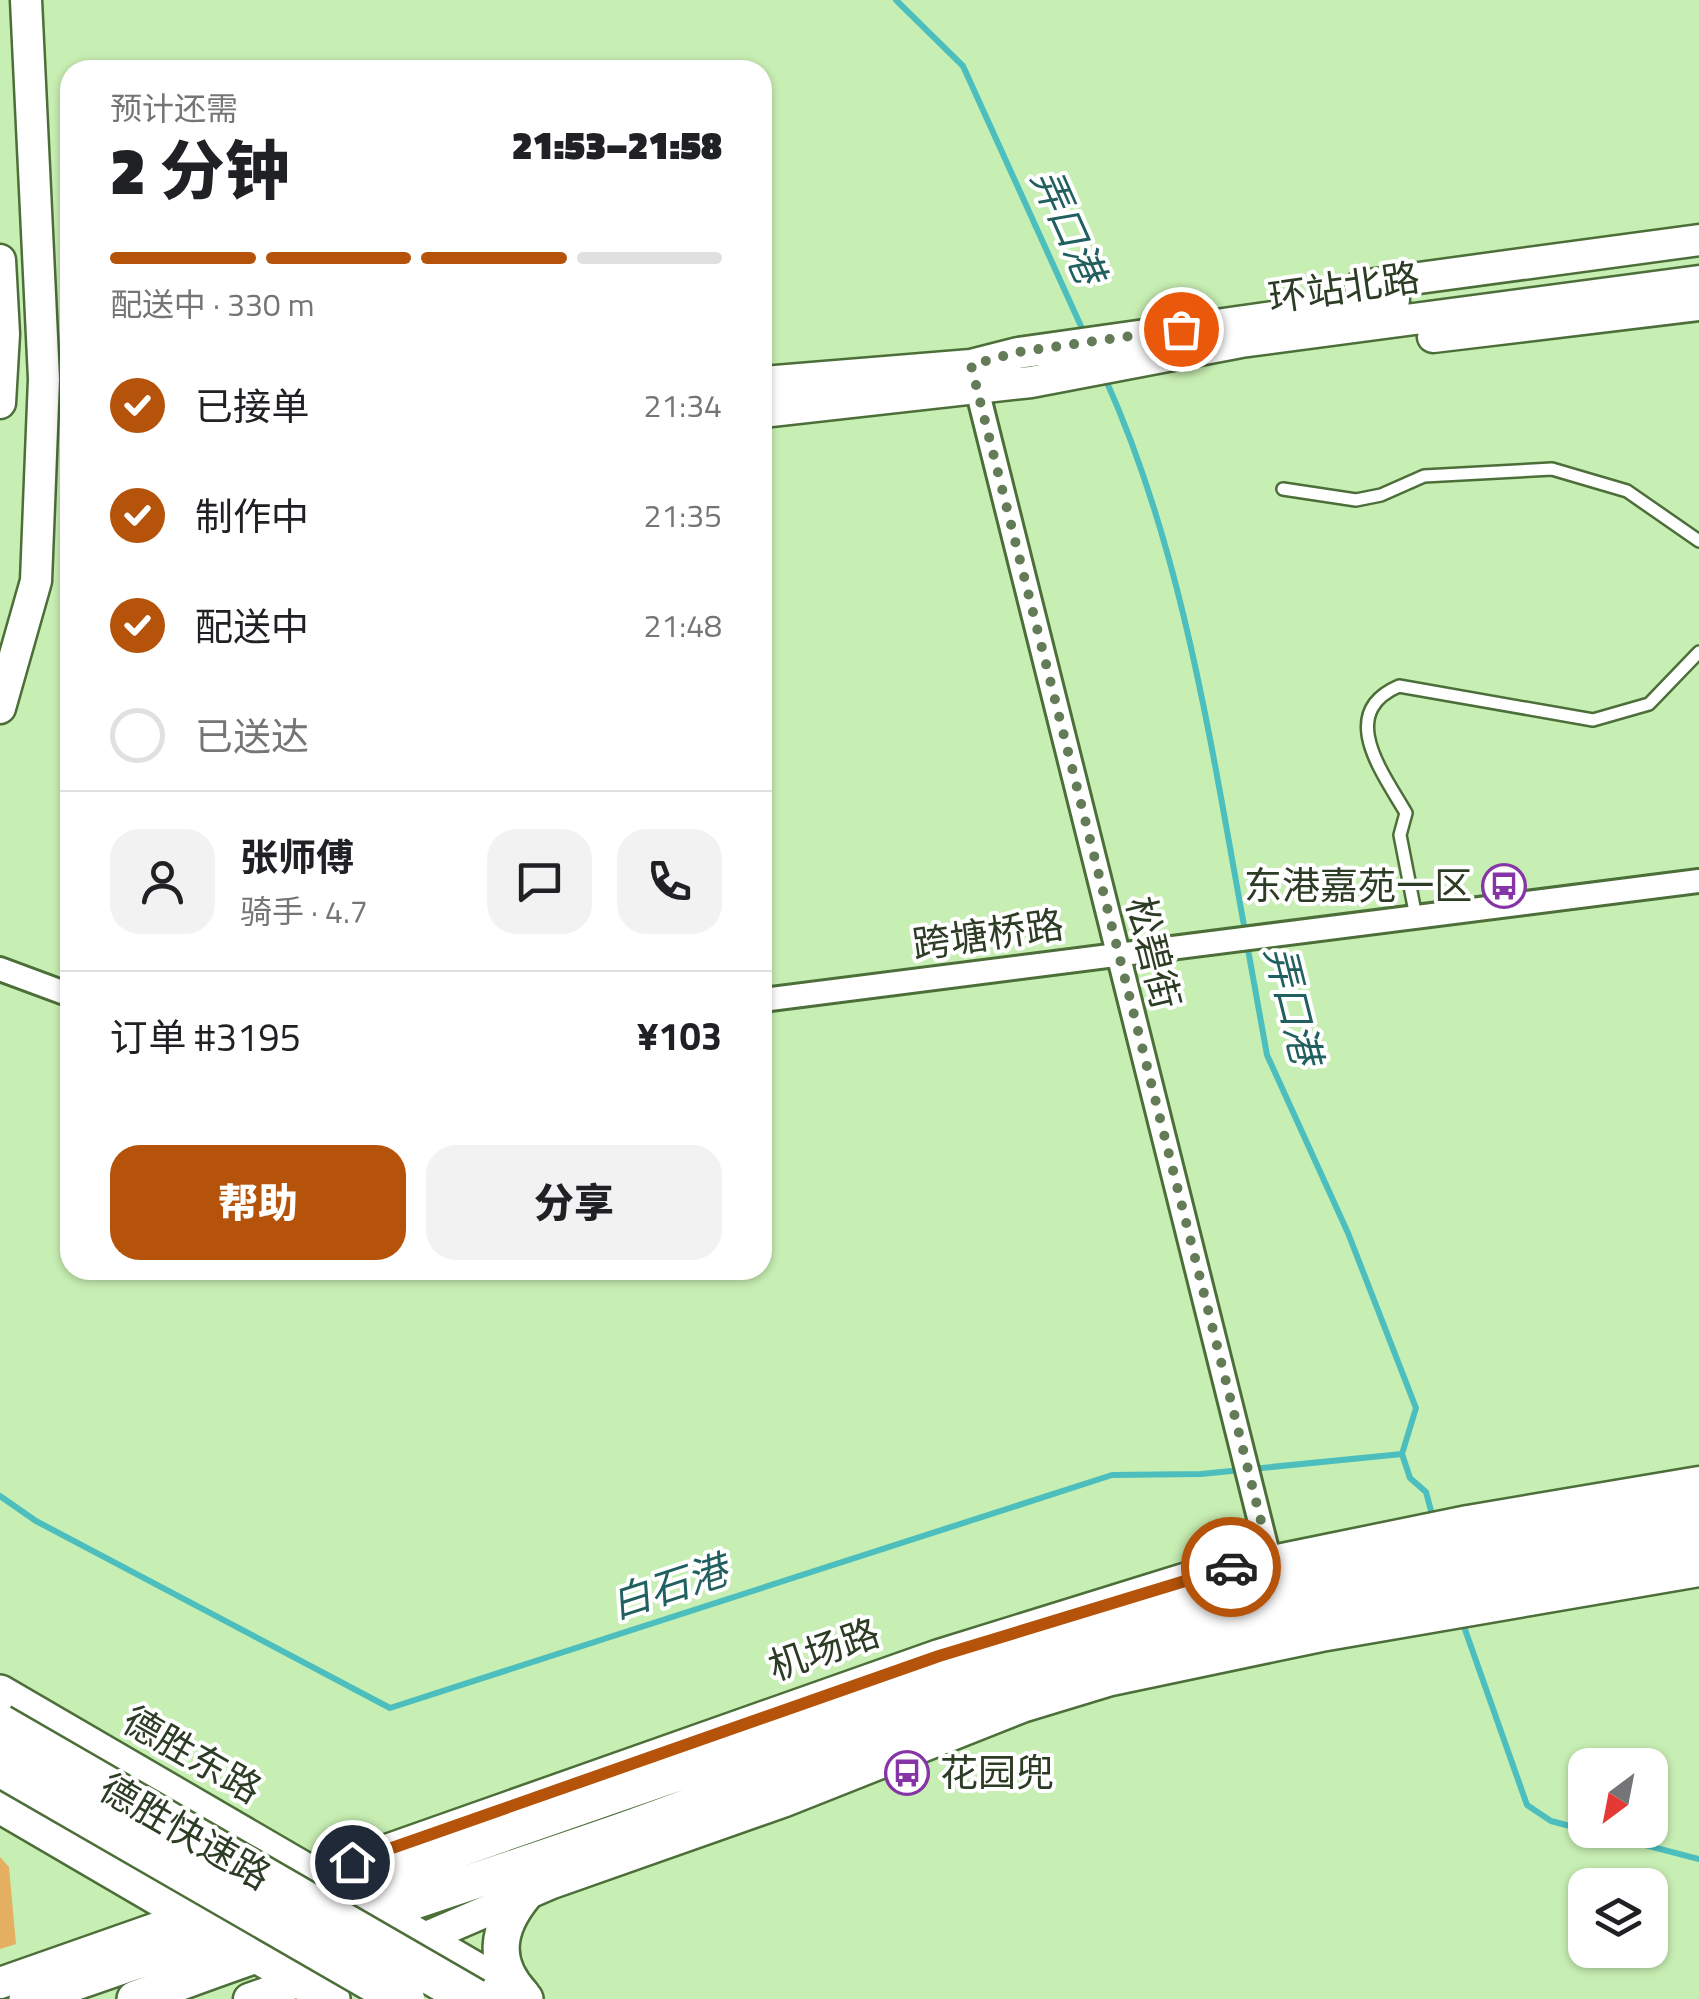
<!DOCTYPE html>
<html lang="zh">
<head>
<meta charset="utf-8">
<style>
  body { margin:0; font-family:"Titillium Web","Noto Sans SC",sans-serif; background:#f2f2f2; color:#202124; height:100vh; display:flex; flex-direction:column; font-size:38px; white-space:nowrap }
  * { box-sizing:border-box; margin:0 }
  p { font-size:32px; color:#757577 }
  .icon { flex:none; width:55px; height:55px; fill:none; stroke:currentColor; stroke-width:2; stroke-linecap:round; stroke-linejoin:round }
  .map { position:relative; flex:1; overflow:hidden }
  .drawer { position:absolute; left:60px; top:60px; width:712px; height:1220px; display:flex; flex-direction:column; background:#fff; border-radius:30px; box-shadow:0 2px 8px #0004 }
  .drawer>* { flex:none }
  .needle { width:65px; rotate:212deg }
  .controls { position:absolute; left:1568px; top:1748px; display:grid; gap:20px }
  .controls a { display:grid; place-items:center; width:100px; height:100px; border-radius:20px; background:#fff; box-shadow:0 2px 8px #0004; font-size:50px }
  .pin { position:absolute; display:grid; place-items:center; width:85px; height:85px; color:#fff; margin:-42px; border:5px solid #fff; border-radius:50%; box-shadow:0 2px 10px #0007 }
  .courier { position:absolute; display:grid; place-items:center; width:100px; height:100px; margin:-50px; border:8px solid #b45309; border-radius:50%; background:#fff; color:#222; box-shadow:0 2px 12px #0007 }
  .head em { font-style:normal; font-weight:800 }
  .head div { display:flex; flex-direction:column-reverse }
  .head { display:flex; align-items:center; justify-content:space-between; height:170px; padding:0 50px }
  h1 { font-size:65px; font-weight:800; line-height:75px }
  .bar { display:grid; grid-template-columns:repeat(4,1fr); gap:15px 10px; align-content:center; height:120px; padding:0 50px }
  .bar i { height:12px; border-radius:8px; background:#e0e0e0 }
  .bar .on { background:#b45309 }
  .bar p { grid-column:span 4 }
  .line { display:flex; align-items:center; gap:25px; padding:0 50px; border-top:2px solid #e0e0e0 }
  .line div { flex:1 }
  .round { display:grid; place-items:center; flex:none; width:105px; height:105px; border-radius:30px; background:#f2f2f2 }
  ol { padding:0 50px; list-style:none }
  li { display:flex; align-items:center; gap:30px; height:110px }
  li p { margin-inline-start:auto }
  li .icon { padding:10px; border-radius:50%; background:#b45309; color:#fff; stroke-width:4 }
  li:last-child { color:#757577 }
  li i { width:55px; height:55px; border:5px solid #e0e0e0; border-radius:50% }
  .action { display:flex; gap:20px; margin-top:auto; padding:20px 50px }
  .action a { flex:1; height:115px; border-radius:30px; background:#b45309; color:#fff; font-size:40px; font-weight:800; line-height:115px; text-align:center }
  .action a+a { background:#f2f2f2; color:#202124 }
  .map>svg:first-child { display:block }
</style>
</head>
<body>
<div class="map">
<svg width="1699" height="1999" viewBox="0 0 1699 1999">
  <rect width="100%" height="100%" fill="#c8efb3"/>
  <path fill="#e5af62" d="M0 1857 9 1867 16 1944 0 1949Z"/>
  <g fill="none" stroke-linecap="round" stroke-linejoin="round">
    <path stroke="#4dbebe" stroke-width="6" d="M896 0 963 66 1085 335
      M1105 378C1183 551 1211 745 1245 931
      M1247 944 1267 1055 1348 1233 1416 1408 1402 1454 1410 1478 1426 1492 1433 1518
      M0 1496 36 1521 390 1708 1112 1475 1201 1474 1402 1454
      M1462 1621 1527 1805 1551 1821 1585 1830
      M1587 1830 1699 1859"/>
    <g stroke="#4c6e39" stroke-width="16">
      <path id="lane" d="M1283 489 1356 500 1381 495 1424 476 1552 469 1627 491 1699 541
        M1416 917 1400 835 1406 813C1383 773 1336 713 1399 686L1593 720 1649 704 1699 652"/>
    </g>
    <g stroke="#4c6e39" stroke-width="28">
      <path id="street" d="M973 373 1269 1558
        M0 969 70 995
        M762 1000 1699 881"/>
    </g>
    <g stroke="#4c6e39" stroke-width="35">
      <path id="secondary" d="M0 260 4 334 0 403
        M1360 286 1699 240
        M1433 337 1699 305
        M762 382 971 365 1018 353 1394 300
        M762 412 1031 382 1241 342 1699 281
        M0 708 36 581 44 379 26 0
        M296 1882 939 1655 1184 1579 1468 1521 1699 1482
        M408 1945 552 1883 785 1801 1022 1707 1111 1680 1321 1636 1699 1571
        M0 1983 205 1911
        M249 1999 317 1975"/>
    </g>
    <g stroke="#4c6e39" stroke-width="40">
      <path id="primary" d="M0 1693 525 1999
        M0 1805 332 1999
        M522 1995C491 1962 497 1928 524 1895
        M27 1999 998 1662 1283 1584 1699 1511
        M135 1999C296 1938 461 1887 624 1830 794 1770 960 1696 1135 1650 1320 1601 1511 1574 1699 1541"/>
    </g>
    <use href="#lane" stroke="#fff" stroke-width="11"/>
    <use href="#street" stroke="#fff" stroke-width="22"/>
    <use href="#secondary" stroke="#fff" stroke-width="30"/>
    <use href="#primary" stroke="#fff" stroke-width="35"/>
    <g stroke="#4c6e39" stroke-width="45" stroke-linecap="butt">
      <path id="highway-bridge" d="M0 1725 474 1999
        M0 1766 404 1999"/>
    </g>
    <use href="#highway-bridge" stroke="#fff" stroke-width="40"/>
  </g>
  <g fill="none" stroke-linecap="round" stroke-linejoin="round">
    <path stroke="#637b57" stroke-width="10" stroke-dasharray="0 18" d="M1181 329 1018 352 971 365 1263 1529 1269 1558 1231 1567"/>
    <path stroke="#b45309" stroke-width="12" d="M352 1862 939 1656 1231 1567"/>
  </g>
  <defs>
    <g id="bus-ring" transform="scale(2.25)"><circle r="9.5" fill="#fff" stroke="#8535a5" stroke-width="1.5"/><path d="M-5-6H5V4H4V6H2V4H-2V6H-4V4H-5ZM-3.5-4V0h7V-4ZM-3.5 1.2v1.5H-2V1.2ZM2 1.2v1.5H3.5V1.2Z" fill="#8535a5"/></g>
  </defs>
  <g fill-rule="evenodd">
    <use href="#bus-ring" x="1504" y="886"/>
    <use href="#bus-ring" x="907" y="1773"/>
  </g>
  <g text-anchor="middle" stroke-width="8" stroke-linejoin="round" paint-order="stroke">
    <g font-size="38" fill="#2d3c25" stroke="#fff">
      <text transform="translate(1344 288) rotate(-8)" y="13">环站北路</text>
      <text transform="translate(988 935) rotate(-8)" y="13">跨塘桥路</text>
      <text transform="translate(1153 953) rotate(76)" y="13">松碧街</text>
      <text transform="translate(824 1650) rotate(-19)" y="13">机场路</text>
      <text transform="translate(192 1755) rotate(30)" y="13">德胜东路</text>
      <text transform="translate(185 1832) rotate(30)" y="13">德胜快速路</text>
    </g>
    <g font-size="38" fill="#2d3c25" stroke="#fff" text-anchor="end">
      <text x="1472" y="899">东港嘉苑一区</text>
      <text x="940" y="1786" text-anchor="start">花园兜</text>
    </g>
    <g font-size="40" font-style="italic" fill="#226060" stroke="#fff">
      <text transform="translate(1068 226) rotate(66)" y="14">弄口港</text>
      <text transform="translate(1293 1005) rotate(76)" y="14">弄口港</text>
      <text transform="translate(669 1587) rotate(-18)" y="14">白石港</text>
    </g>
  </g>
</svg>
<div class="controls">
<a><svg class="needle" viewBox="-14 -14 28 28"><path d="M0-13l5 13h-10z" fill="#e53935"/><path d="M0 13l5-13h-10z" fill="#757577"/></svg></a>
<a><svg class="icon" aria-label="layers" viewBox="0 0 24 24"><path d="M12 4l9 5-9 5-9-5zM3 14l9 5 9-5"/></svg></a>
</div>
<div class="pin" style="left:1181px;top:329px;background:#ea580c"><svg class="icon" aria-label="bag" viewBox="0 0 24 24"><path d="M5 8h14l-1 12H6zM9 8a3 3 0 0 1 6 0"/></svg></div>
<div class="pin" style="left:352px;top:1862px;background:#1f2937"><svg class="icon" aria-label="home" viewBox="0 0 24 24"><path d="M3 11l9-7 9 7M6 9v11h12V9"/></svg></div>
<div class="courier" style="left:1231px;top:1567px"><svg class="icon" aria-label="car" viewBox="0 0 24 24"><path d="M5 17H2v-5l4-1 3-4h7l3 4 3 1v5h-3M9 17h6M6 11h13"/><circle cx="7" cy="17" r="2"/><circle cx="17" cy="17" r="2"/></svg></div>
<section class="drawer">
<div class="head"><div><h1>2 分钟</h1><p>预计还需</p></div><em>21:53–21:58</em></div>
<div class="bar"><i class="on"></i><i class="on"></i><i class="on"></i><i></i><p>配送中 · 330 m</p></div>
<ol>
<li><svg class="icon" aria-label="check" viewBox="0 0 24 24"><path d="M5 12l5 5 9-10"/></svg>已接单<p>21:34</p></li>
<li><svg class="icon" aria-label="check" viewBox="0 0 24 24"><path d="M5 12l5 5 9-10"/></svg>制作中<p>21:35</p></li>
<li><svg class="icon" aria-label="check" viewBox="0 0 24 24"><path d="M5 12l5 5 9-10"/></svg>配送中<p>21:48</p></li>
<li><i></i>已送达</li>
</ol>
<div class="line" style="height:180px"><a class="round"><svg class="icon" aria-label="person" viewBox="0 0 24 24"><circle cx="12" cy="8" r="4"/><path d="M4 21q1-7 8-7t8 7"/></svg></a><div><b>张师傅</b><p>骑手 · 4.7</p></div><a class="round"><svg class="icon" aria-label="chat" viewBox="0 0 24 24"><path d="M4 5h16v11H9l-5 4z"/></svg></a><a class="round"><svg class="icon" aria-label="phone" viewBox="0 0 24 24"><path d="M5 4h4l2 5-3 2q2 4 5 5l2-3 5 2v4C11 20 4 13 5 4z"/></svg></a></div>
<div class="line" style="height:130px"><div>订单 #3195</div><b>¥103</b></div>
<div class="action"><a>帮助</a><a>分享</a></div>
</section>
</div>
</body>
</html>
